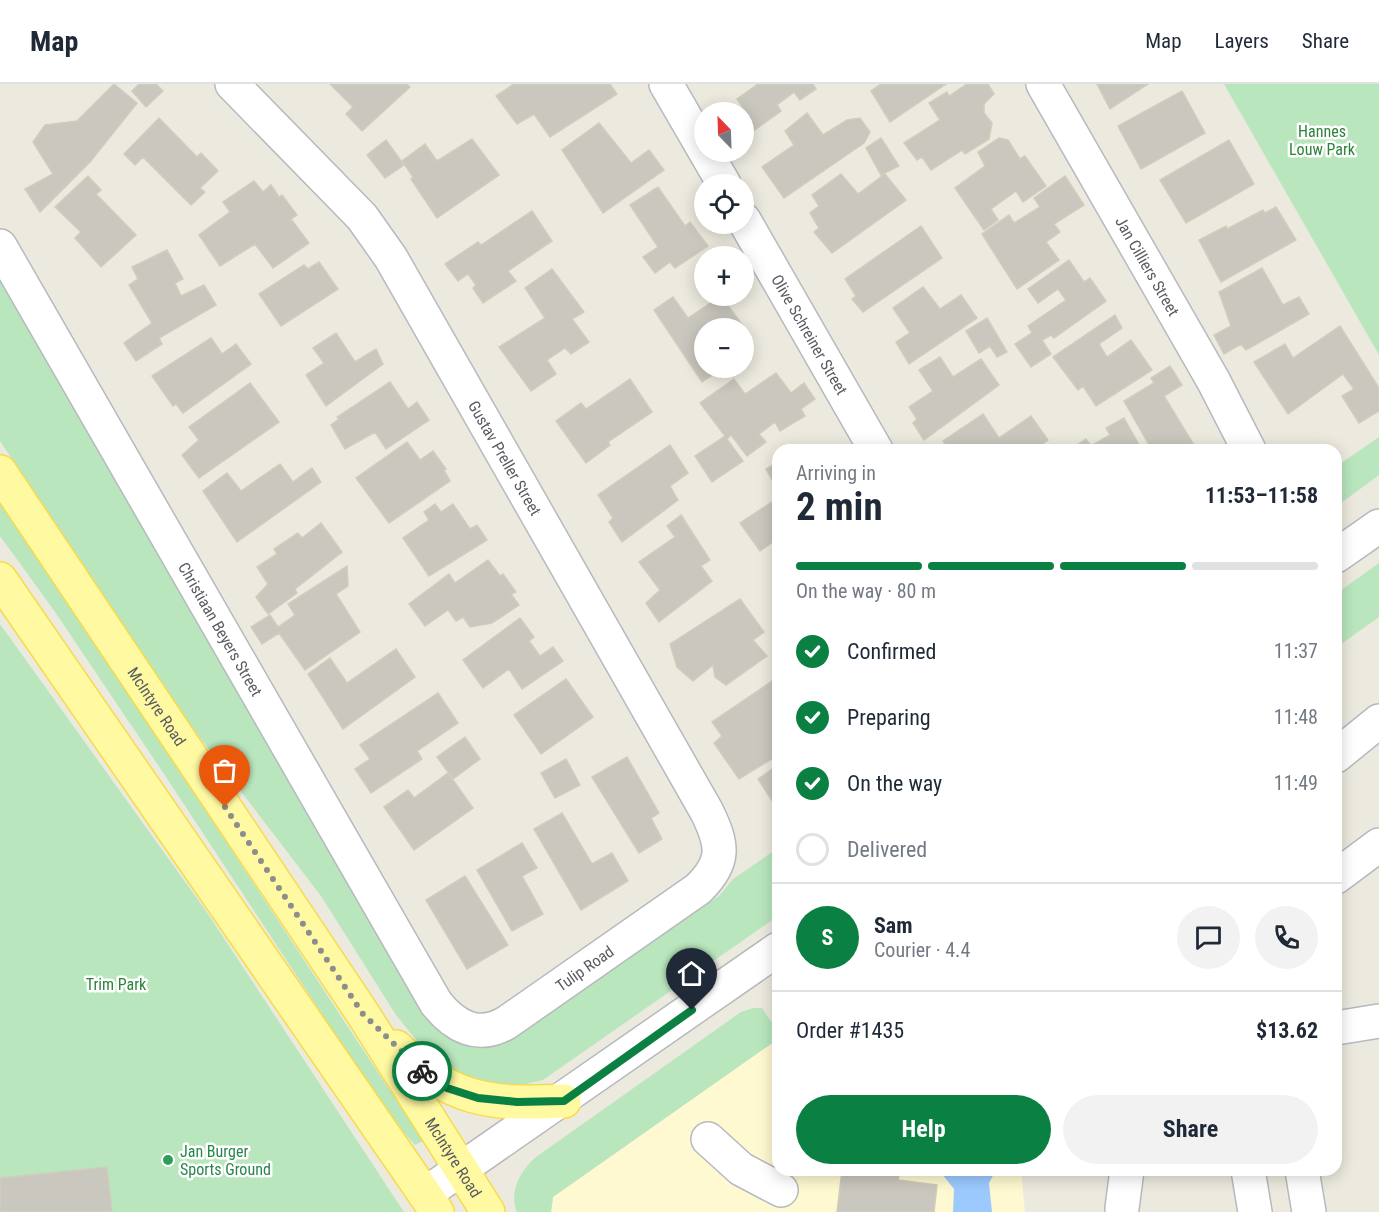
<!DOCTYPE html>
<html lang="en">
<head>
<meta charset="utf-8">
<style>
  body { margin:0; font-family:"Roboto Condensed",sans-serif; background:#f2f2f3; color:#1f2937; height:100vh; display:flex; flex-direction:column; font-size:22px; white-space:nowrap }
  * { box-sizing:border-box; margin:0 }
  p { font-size:20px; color:#747a83 }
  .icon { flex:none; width:33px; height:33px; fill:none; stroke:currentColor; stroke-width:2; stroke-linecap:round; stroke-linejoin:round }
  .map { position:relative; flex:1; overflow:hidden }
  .side { position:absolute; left:772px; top:360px; width:570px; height:732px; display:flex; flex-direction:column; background:#fff; border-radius:18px; box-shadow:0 3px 15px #0003 }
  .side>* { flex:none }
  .needle { width:39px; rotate:337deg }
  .controls { position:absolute; left:694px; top:18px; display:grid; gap:12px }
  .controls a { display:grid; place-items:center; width:60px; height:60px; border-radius:50%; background:#fff; box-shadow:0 3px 15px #0003; font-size:30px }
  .pin { position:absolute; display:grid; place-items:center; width:51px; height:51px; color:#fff; margin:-62px -26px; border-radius:50% 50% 50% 0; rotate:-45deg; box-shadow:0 0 6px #0007 }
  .pin .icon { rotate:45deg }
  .courier { position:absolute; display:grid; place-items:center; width:60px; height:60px; margin:-30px; border:4px solid #0b8043; border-radius:50%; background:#fff; color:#222; box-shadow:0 2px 8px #0007 }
  .headline em { font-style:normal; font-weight:700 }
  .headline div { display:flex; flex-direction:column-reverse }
  .headline { display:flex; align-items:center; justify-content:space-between; height:102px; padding:0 24px }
  h1 { font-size:39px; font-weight:700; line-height:45px }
  .bar { display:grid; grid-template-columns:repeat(4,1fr); gap:9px 6px; align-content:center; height:72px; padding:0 24px }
  .bar i { height:8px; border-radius:4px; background:#e0e1e3 }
  .bar .current { background:#0b8043 }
  .bar p { grid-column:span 4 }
  .line { display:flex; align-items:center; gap:15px; padding:0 24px; border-top:2px solid #e0e1e3 }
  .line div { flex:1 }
  .round { display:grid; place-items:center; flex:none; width:63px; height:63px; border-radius:32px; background:#f2f2f3 }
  ol { padding:0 24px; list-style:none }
  li { display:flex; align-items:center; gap:18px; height:66px }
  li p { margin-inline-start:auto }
  li .icon { padding:6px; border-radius:50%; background:#0b8043; color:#fff; stroke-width:4 }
  li:last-child { color:#747a83 }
  li i { width:33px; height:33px; border:3px solid #e0e1e3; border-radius:50% }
  .primary-button { display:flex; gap:12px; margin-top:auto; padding:12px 24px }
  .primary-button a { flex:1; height:69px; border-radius:36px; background:#0b8043; color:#fff; font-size:24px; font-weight:700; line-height:69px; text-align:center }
  .primary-button a+a { background:#f2f2f3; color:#1f2937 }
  header { display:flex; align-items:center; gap:36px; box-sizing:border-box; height:84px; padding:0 30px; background:#fff; border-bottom:2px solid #e0e1e3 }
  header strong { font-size:28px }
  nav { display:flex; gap:33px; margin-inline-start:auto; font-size:21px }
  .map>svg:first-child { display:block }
</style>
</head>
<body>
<header>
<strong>Map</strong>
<nav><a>Map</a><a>Layers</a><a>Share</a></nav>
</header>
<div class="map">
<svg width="1379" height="1128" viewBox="0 0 1379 1128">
  <rect width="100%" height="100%" fill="#eceade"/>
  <path fill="#fff9d1" d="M778 955V1086H1021L1025 1128H551L553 1113Z"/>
  <path fill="#b9e6bd" d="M1224 0H1379V271Z
    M0 186 430 932 504 954 719 812 733 795 778 764V832L543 996 509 1004 480 1003 449 985 421 962 396 931 321 812 184 633 0 357Z
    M1379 353V391L1337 422V382Z
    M0 414 423 1057 415 1061 389 1032 164 690 53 525 0 452Z
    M1379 479V533L1337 563V509Z
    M0 540 206 827 404 1128H0Z
    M753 924H762L778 948V955L553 1113 551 1128H517C508 1108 521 1086 536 1073L741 928Z"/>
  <path fill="#9ccaff" d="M912 1086H996L989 1099 992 1128H953L954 1105 942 1090Z"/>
  <path fill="#c9c7be" stroke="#d1cdbd" stroke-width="1.5" d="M114 0 137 19 90 78 40 128 25 105 53 90 33 58 45 41 77 37Z
    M139 0H156L163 7 146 23 132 7Z
    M330 0H407L410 3 362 47 346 30 353 23Z
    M514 0H610L617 10 550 53 534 30 517 40 496 12Z
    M758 0H813L816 5 800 16 794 8 777 21 781 27 752 48 744 38 748 31 737 15Z
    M881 0H946L890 38 871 7Z
    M967 0H988L994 10 984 20V29L992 39 989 55 965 70 962 66 931 86 922 73 917 76 904 59 940 36 929 19 947 8 949 12Z
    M1097 0H1148L1110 25Z
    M1182 7 1205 49 1141 85 1118 42Z
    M807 29 823 51 847 36 860 34 870 48 864 59 784 114 762 83 794 61 785 47Z
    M159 34 197 73 201 69 218 87 200 104 205 108 191 121 143 73 135 81 124 70Z
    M599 39 631 79 649 66 664 86 603 129 562 66Z
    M881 54 899 82 881 91 866 64Z
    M999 54 1008 56 1020 75 1025 72 1046 102 1023 118 1016 107 991 125 998 136 984 146 955 104 985 82 978 68Z
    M472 55 499 91 437 134 411 95 413 93 402 77 425 60 437 77Z
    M386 56 404 81 385 94 367 71Z
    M1229 56 1254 100 1186 139 1160 96Z
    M841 90 858 110 885 90 906 116 832 169 814 148 819 144 810 129 819 122 812 111Z
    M88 92 101 106 96 110 136 151 101 183 75 154 81 148 55 123Z
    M1065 92 1084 121 1054 140 1060 148 1046 158 1059 176 1017 205 982 150 1009 131 1014 139 1040 123 1034 114Z
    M254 97 263 108 271 101 279 113 282 111 297 131 291 135 309 159 273 184 255 160 220 182 199 151 230 128 223 118Z
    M658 103 685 142 690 138 708 162 675 184 670 178 655 189 643 173 658 163 630 121Z
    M1276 123 1296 156 1221 198 1199 156 1226 142 1227 145 1263 126 1265 129Z
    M532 127 552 157 508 187 516 197 483 219 473 204 476 201 468 190 458 197 445 180 478 158 481 161Z
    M921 142 942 174 863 228 852 215 856 212 845 195Z
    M167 166 183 195 175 199 181 212 204 201 216 221 159 254 162 260 136 277 124 259 152 239 129 201 138 195 132 183Z
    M1069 176 1084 198 1090 194 1106 217 1054 254 1051 251 1042 256 1051 270 1031 283 1015 260 1032 249 1028 242 1066 216 1058 205 1038 219 1028 205Z
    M319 178 338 205 281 242 259 210 304 181 308 185Z
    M1262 184 1283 221 1299 213 1309 230 1246 266 1241 260 1224 270 1214 251 1231 242 1219 208Z
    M552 185 584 228 572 235 589 258 571 270 565 264 547 276 556 290 531 307 499 263 545 234 525 204Z
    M923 203 940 225 961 211 977 234 909 280 896 258 910 249 893 224Z
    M721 212 744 243 705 244V284H723L702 298 654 226 673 213 688 234Z
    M1115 231 1122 244 1099 260 1107 273 1131 256 1152 286 1096 322 1083 302 1078 306 1053 273Z
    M987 234 1007 268 997 273 990 262 979 269 966 247Z
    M1340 242 1379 304V327L1359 339 1342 312 1354 305 1343 290 1288 330 1254 278 1285 260 1293 274Z
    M336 249 355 278 376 265 383 280 326 322 306 291 324 279 313 264Z
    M211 254 222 270 236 260 251 280 183 329 176 320 173 322 152 292Z
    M940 273 953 293 981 275 999 301 924 356 913 339 917 335 909 323 933 307 919 286Z
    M1170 282 1182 301 1164 312 1197 366H1152L1124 317 1154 299 1151 294Z
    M776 289 791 309 804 299 815 315 801 325 805 332 780 347 775 338 759 350 766 358 747 372 731 351 727 355 743 377 712 398 695 372 725 352 700 319 734 295 745 310Z
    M630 295 652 328 608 358 610 361 586 379 556 337 581 319 586 325Z
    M390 298 408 325 417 318 429 336 386 365 375 348 345 365 331 341 339 335 337 333Z
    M250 299 279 338 199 394 182 371 199 356 189 343Z
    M983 330 999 354 1031 332 1048 356 1033 366H949L943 357Z
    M1124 334 1142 366H1070L1086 355 1091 362 1110 351 1106 344Z
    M407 358 420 376 433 367 446 385 444 386 450 397 389 439 356 394Z
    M670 361 688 389 670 402 678 416 622 458 609 438 613 434 598 411Z
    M778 378V406L766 385Z
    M280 380 293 398 312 384 321 398 237 458 203 407 227 389 241 407Z
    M778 414V454L760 467 740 439Z
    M435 420 441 428 453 420 470 445 477 441 487 456 429 492 403 454 429 436 424 428Z
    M681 431 710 476 701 482 712 497 659 538 646 519 660 506 639 478 675 453 667 442Z
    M321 439 342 468 295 505 297 509 268 530 256 513 268 500 257 483 277 470 274 465 298 449 302 454Z
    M488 476 500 492 503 490 516 508 511 510 519 521 492 539 470 543 463 533 456 537 448 526 425 542 409 520 449 490 455 499Z
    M347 482 348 502 336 510 360 548 305 586 279 549 262 560 251 543 270 531 278 543 295 531 288 520Z
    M740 515 764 548 753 556 767 572 726 601 715 593 713 581 693 597 677 583 670 560Z
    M520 534 534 553 529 557 540 572 553 563 563 577 522 605 509 585 483 604 463 576Z
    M396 565 415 593 343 645 308 590 330 574 347 599Z
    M778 593V638L773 642 778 651V671L739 695 714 659 722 652 712 638Z
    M566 595 593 633 541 670 514 631Z
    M438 609 458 639 417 667 422 675 371 709 355 685 370 675 360 661Z
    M465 653 480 675 453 695 437 673Z
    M627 673 659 729 651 734 662 755 639 769 592 693Z
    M566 675 580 701 555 714 541 689Z
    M778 681V726L758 695Z
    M448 689 473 724 414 766 384 723 408 706 414 714Z
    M562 729 592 780 612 769 628 797 581 826 534 745Z
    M522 759 537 784 522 792 543 830 512 847 477 786Z
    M465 792 508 861 467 885 426 816Z
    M107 1083 112 1128H0V1094Z
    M842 1086H900L898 1096 937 1101 934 1128H837Z"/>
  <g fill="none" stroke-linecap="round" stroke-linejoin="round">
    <g stroke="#b7b9bf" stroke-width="36">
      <g id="minor">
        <path d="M666 0 724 100"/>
        <path id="s1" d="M1043 0 1213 296 1249 366"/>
        <path id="s2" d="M744 136 876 366"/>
        <path id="s3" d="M0 162 436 919C455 943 478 955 506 939L698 805C726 778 723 761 707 728L391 174 362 133 232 0"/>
        <path d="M1336 472 1379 442"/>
        <path d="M1336 672 1379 637"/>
        <path d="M1336 793 1379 761"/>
        <path d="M1336 944 1379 937"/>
        <path d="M708 1055 741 1085 781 1106"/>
        <path d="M1248 1086 1255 1128"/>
        <path d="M1302 1086 1309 1128"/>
        <path d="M425 1110 778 865"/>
        <path d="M1122 1124 1127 1086"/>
      </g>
    </g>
    <g stroke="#f9da4b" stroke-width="36">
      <g id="major">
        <path id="s4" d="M0 388 363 930 488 1128"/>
        <path d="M0 495 437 1128"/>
        <path d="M396 963C452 1017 489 1021 564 1017"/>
      </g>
    </g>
    <use href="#minor" stroke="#fff" stroke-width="33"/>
    <use href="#major" stroke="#fff9a1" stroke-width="33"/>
  </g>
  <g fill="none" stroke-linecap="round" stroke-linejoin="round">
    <path stroke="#8c8d8d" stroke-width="6" stroke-dasharray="0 10.8" d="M225 723 363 930 422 987"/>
    <path stroke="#0b8043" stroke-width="8" d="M422 987 447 1004 478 1014 517 1018 564 1017 692 926"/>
  </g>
  <circle fill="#2e9e5b" stroke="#fff" stroke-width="2" cx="168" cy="1076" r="6"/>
  <g text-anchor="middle" stroke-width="5" stroke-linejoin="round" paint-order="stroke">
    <g font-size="16" fill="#2e823b" stroke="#fff">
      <text x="1322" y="53">Hannes<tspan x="1322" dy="18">Louw Park</tspan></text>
      <text x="116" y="906">Trim Park</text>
    </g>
    <g font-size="16" fill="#585b61" stroke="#fff">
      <text dy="6" stroke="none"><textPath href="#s1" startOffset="210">Jan Cilliers Street</textPath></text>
      <text dy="6" stroke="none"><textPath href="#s2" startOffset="132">Olive Schreiner Street</textPath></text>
      <text transform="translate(505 374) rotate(60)" y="6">Gustav Preller Street</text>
      <text dy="6" stroke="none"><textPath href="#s3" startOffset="442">Christiaan Beyers Street</textPath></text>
      <text dy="6" stroke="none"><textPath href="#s4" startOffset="282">McIntyre Road</textPath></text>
      <text dy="6" stroke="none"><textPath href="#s3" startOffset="1050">Tulip Road</textPath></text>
      <text dy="6" stroke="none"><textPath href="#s4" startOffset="822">McIntyre Road</textPath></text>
    </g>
    <g font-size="16" fill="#27864d" stroke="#fff" text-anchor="start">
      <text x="180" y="1073">Jan Burger<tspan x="180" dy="18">Sports Ground</tspan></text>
    </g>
  </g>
</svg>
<div class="controls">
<a><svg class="needle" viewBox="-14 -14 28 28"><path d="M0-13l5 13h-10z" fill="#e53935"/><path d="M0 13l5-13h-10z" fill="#747a83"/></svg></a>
<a><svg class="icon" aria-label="locate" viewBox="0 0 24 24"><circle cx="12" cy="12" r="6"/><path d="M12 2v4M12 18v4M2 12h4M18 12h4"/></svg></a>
<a>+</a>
<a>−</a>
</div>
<div class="pin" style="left:225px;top:723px;background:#ea580c"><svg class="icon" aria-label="bag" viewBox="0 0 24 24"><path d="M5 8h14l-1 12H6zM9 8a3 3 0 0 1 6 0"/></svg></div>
<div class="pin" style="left:692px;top:926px;background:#1f2937"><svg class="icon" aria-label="home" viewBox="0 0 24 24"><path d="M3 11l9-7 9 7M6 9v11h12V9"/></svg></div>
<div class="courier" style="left:422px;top:987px"><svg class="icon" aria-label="bike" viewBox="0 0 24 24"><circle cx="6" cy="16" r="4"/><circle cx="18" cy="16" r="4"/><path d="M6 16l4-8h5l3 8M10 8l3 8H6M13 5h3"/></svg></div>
<section class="side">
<div class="headline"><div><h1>2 min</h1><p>Arriving in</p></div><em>11:53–11:58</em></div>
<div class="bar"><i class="current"></i><i class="current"></i><i class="current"></i><i></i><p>On the way · 80 m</p></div>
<ol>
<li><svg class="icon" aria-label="check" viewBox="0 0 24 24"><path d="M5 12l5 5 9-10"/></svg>Confirmed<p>11:37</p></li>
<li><svg class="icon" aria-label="check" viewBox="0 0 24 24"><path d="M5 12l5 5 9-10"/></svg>Preparing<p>11:48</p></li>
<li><svg class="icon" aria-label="check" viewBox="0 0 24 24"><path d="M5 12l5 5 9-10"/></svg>On the way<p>11:49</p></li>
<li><i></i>Delivered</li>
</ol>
<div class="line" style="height:108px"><b class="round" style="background:#0b8043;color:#fff">S</b><div><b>Sam</b><p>Courier · 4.4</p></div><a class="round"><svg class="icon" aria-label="chat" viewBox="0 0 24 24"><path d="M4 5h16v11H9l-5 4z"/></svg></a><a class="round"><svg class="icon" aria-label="phone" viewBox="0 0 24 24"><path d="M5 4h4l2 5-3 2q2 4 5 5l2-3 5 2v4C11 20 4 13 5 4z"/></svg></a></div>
<div class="line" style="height:78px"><div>Order #1435</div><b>$13.62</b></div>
<div class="primary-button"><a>Help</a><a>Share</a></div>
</section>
</div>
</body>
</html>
